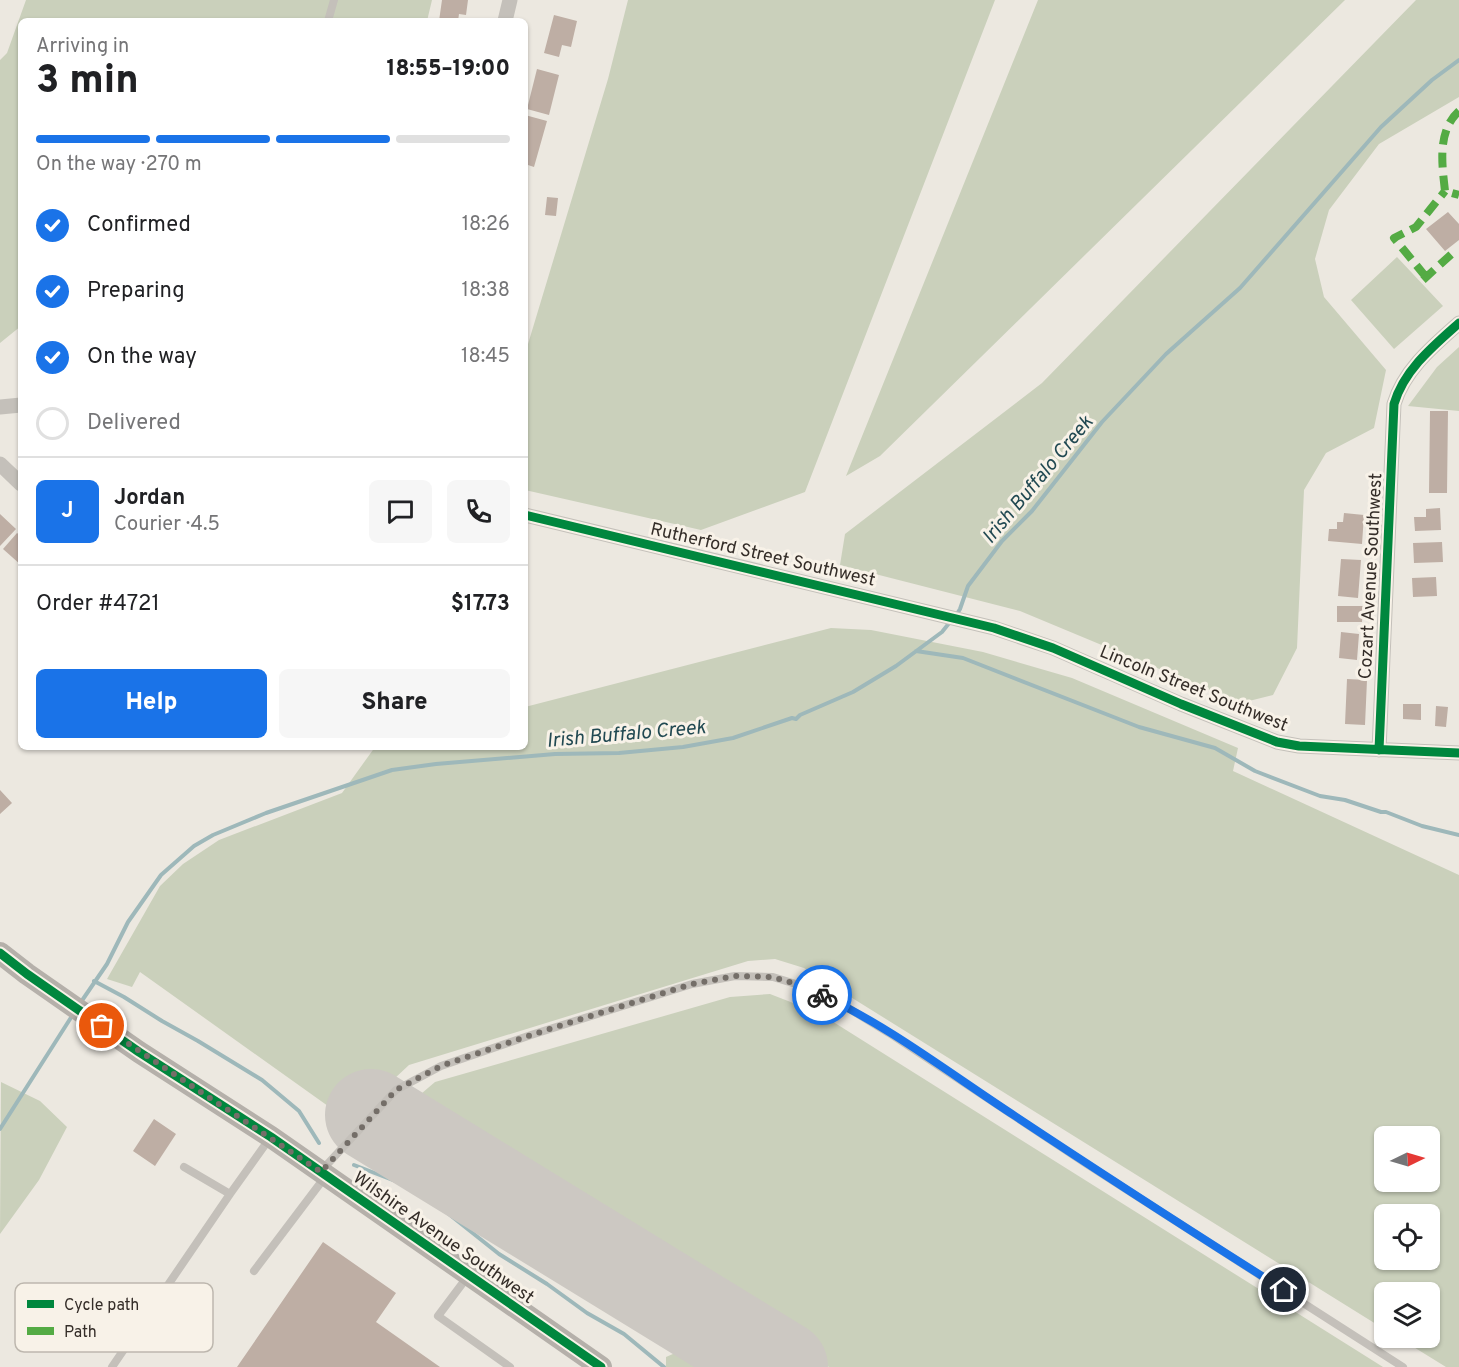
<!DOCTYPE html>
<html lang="en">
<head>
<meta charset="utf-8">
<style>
  body { margin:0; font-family:Overpass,sans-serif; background:#f6f6f6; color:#202124; height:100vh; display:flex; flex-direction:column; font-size:22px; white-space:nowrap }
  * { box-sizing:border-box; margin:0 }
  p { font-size:20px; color:#757577 }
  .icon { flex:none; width:33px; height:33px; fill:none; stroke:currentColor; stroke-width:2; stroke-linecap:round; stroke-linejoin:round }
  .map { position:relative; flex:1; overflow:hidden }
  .side { position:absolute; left:18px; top:18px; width:510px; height:732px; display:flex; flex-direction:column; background:#fff; border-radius:9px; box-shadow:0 2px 4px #0004 }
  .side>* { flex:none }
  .needle { width:39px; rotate:85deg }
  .buttons { position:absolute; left:1374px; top:1126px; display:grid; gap:12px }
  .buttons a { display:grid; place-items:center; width:66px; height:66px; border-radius:9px; background:#fff; box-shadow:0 2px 4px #0004; font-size:30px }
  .pin { position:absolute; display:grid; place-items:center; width:51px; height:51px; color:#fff; margin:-26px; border:3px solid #fff; border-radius:50%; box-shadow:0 2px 6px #0007 }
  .courier { position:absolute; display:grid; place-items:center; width:60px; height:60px; margin:-30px; border:4px solid #1a73e8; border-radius:50%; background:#fff; color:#222; box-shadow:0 2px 8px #0007 }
  .overview em { font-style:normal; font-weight:800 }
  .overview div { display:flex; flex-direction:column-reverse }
  .overview { display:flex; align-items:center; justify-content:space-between; height:102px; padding:0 18px }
  h1 { font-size:39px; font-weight:800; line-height:45px }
  .bar { display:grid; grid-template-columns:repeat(4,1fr); gap:9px 6px; align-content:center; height:72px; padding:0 18px }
  .bar i { height:8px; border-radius:4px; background:#e0e0e0 }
  .bar .selected { background:#1a73e8 }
  .bar p { grid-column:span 4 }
  .line { display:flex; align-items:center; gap:15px; padding:0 18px; border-top:2px solid #e0e0e0 }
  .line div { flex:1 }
  .round { display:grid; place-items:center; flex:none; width:63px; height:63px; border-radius:9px; background:#f6f6f6 }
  ol { padding:0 18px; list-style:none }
  li { display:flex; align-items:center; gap:18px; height:66px }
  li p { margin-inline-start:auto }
  li .icon { padding:6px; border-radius:50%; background:#1a73e8; color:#fff; stroke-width:4 }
  li:last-child { color:#757577 }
  li i { width:33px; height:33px; border:3px solid #e0e0e0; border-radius:50% }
  .cta { display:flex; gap:12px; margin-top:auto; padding:12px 18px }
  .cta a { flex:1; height:69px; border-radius:9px; background:#1a73e8; color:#fff; font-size:24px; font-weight:800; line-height:69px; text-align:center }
  .cta a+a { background:#f6f6f6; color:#202124 }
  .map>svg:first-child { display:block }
</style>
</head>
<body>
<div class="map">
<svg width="1459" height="1367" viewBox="0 0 1459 1367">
  <rect width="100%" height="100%" fill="#ece8e0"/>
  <path fill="#cad0bb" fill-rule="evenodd" d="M26 0H432L427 21H21V326L0 343V60L7 53Z
    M628 0H995L805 492 701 530 525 490V354L608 79Z
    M1038 0H1345L880 456 846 476Z
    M1416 0H1459V97L1379 144 1329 210 1315 259 1324 297 1386 370 1374 428 1326 453 1304 490 1297 648 1273 695 1241 703 1020 611 840 565 845 534 1042 383Z
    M1397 257 1443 306 1394 349 1351 300Z
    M1459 347V411L1408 406 1437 367Z
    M831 628 871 630 983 652 1072 678 1238 748 1233 771 1459 875V1367H1446L1399 1338H1430V1293H1384V1329L804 968 775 959 748 961 409 1065 349 1121 140 972 132 987 107 979 160 886 183 864 219 840 342 793 375 747H525V707ZM1384 1137H1430V1182H1384ZM1384 1215H1430V1260H1384Z
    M770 994 819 1013 1383 1367H829L401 1111 435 1082 730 997Z
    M1 1082 40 1101 67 1127 39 1180 0 1234Z
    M705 1348 732 1367H666V1357L682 1350Z"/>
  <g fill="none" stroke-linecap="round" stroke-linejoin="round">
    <path stroke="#9eb8ba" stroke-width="4" d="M957 614 960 609 968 586 1002 541 1032 511 1102 422 1166 354 1240 288 1381 127 1432 80 1459 60
      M916 651 963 658 1139 727 1215 748 1255 771 1320 796 1345 800 1381 812H1386L1422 826 1459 835
      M94 981 124 997 162 1021 198 1041 262 1080 299 1111 319 1143
      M81 1002 107 964 128 922 161 875 194 846 213 835 266 813 392 770 436 764 555 754 619 753 683 747 733 738 792 718 796 719 800 715 853 692 896 666 942 632 950 622
      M0 1129 72 1016
      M354 1165 403 1184 440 1207 499 1254 547 1284 587 1313 624 1334 664 1367"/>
    <path stroke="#ccc8c2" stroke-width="92" d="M371 1115 782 1367"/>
  </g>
  <path fill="#beaea4" d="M442 0H468L466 15 459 14 458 21H439Z
    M554 15 577 21 571 47 562 45 559 57 544 53Z
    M537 69 559 75 549 115 527 109Z
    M525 115 547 121 534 167 525 164Z
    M547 197 558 198 556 216 545 215Z
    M1448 212 1459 224V240L1445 251 1426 229Z
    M1430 411H1448L1447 493H1429Z
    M1440 508 1441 530 1415 531 1414 517H1426V509Z
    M1344 513 1364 515 1362 544 1328 541 1329 529H1337V522H1343Z
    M0 514 16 529 0 546Z
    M17 533 21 536V565L3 549Z
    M1442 542 1443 562 1414 563 1413 543Z
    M1341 559 1361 560 1358 598 1338 596Z
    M1436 577 1437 596 1413 597 1412 578Z
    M1337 606H1363L1362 622H1337Z
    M1341 632 1359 634 1357 660 1339 658Z
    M1347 679 1367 680 1365 725 1345 724Z
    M1403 704H1421V720L1403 719Z
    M1436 706 1448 707 1446 727 1435 726Z
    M0 790 12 803 0 814Z
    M154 1119 176 1134 155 1166 133 1151Z
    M323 1242 396 1293 376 1322 440 1367H237Z"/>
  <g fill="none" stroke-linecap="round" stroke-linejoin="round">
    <path stroke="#c4c0ba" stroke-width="8" d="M328 21 334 0
      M184 1167 230 1194 270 1138
      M322 1170 396 1090 441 1066 531 1035 692 984 735 976 773 977 799 985 843 1005 889 1033 1085 1163 1403 1367
      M254 1271 325 1177
      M468 1276 438 1316 510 1367
      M112 1367 230 1194"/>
    <path stroke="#c4c0ba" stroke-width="15" d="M505 21 510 0
      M0 407 21 405
      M0 464 21 484
      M525 515 994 628 1053 648 1181 704 1277 742 1299 746 1459 753
      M1379 750 1394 404C1404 370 1433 346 1459 323"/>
    <path stroke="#b5b0aa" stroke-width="22" d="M0 953 27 974 139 1052 271 1137 601 1367"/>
    <path stroke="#54ab44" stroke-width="8" stroke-dasharray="15 8" stroke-linecap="butt" d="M1459 111C1437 131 1442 164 1445 191L1459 195
      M1426 277 1394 238 1416 227 1445 191
      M1423 280 1456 250"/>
    <g stroke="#f8f2e8" stroke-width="13">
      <path id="cycleway" d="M525 515 994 628 1053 648 1181 704 1277 742 1299 746 1459 753
        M1379 750 1394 404C1404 370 1433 346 1459 323
        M0 953 27 974 139 1052 271 1137 601 1367"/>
    </g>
    <use href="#cycleway" stroke="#00873e" stroke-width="9"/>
  </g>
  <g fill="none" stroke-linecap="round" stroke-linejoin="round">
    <path stroke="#746e68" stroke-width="6" stroke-dasharray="0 10.8" d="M102 1026 321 1172 396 1090 441 1066 531 1035 692 984 735 976 773 977 799 985 822 995"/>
    <path stroke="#1a73e8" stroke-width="8" d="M822 995C890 1027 952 1075 1015 1116 1104 1175 1194 1233 1284 1290"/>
  </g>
  <g text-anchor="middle" stroke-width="6" stroke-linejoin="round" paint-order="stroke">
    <g font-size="18" fill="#342d28" stroke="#f8f2e8">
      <text transform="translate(763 554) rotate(13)" y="6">Rutherford Street Southwest</text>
      <text transform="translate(1370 576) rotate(-87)" y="6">Cozart Avenue Southwest</text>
      <text transform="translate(1194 688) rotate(22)" y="6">Lincoln Street Southwest</text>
      <text transform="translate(444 1237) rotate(35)" y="6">Wilshire Avenue Southwest</text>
    </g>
    <g font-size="20" font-style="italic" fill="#214952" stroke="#f8f2e8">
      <text transform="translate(1037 479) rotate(-50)" y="7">Irish Buffalo Creek</text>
      <text transform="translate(626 733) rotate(-5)" y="7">Irish Buffalo Creek</text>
    </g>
  </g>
  <rect x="15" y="1283" width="198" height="69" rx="9" fill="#f8f2e8" stroke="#bdb7ae" stroke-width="1.5"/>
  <rect x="27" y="1300" width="27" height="8" fill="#00873e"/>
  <rect x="27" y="1327" width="27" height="8" fill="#54ab44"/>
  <g font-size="16" fill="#342d28">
    <text x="64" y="1310">Cycle path</text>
    <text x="64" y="1337">Path</text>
  </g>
</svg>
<div class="buttons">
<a><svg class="needle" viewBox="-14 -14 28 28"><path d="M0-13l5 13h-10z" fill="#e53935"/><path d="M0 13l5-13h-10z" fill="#757577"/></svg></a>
<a><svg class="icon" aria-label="locate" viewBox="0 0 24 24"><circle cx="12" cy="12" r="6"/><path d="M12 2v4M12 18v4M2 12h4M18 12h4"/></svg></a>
<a><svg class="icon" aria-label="layers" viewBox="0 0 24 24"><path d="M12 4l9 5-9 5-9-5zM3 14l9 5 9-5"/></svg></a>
</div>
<div class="pin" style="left:102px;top:1026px;background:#ea580c"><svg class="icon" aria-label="bag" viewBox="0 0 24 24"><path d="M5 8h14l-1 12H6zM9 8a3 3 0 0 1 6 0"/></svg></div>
<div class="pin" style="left:1284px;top:1290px;background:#1f2937"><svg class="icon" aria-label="home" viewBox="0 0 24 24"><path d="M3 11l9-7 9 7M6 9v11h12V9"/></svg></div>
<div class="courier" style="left:822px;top:995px"><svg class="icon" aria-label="bike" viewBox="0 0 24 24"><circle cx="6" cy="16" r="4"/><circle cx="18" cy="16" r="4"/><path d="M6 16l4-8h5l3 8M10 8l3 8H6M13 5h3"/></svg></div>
<section class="side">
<div class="overview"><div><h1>3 min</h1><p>Arriving in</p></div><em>18:55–19:00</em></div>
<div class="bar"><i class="selected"></i><i class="selected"></i><i class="selected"></i><i></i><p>On the way · 270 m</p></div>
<ol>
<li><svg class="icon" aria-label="check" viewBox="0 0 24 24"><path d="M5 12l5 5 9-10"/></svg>Confirmed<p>18:26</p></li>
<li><svg class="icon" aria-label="check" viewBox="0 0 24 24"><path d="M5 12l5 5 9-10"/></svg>Preparing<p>18:38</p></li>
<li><svg class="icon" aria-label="check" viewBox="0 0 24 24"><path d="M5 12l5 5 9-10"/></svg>On the way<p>18:45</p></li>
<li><i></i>Delivered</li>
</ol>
<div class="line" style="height:108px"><b class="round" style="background:#1a73e8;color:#fff">J</b><div><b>Jordan</b><p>Courier · 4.5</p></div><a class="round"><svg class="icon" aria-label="chat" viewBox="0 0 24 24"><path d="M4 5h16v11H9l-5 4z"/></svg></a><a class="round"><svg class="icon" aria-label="phone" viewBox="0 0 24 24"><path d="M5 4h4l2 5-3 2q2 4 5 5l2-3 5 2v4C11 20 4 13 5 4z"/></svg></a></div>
<div class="line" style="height:78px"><div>Order #4721</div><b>$17.73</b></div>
<div class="cta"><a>Help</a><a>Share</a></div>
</section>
</div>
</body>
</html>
